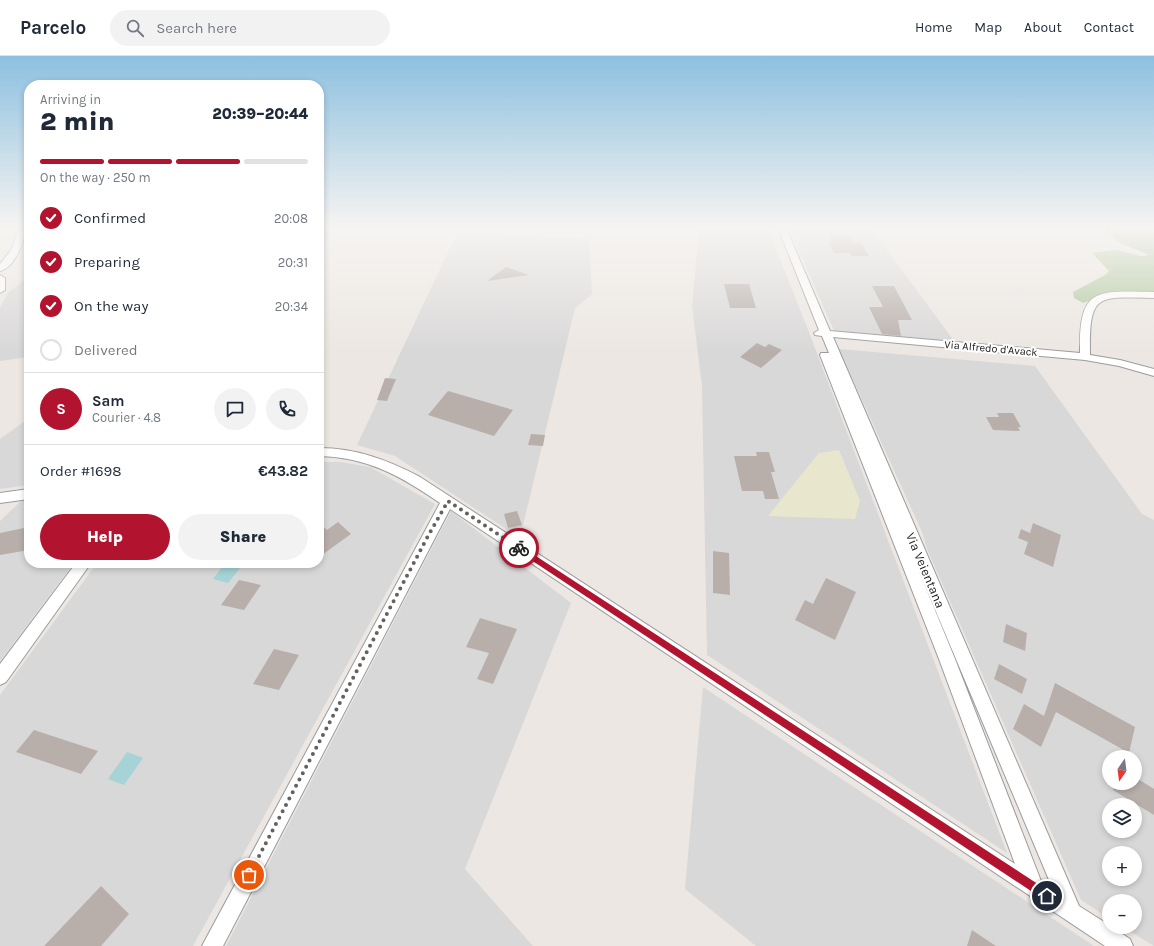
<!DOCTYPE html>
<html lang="en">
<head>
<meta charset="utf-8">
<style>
  body { margin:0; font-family:Karla,sans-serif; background:#f2f2f3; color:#1f2937; height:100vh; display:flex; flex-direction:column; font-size:15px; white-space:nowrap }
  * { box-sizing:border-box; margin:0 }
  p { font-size:13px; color:#747a83 }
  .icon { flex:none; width:22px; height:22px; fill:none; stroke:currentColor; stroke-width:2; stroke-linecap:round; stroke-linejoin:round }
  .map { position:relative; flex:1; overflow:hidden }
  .sheet { position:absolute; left:24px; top:24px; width:300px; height:488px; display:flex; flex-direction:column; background:#fff; border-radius:16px; box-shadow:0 2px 6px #0003 }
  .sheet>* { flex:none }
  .needle { width:26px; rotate:194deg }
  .tools { position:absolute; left:1102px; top:694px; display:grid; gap:8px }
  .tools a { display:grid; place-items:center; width:40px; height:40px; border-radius:50%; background:#fff; box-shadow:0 2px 6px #0003; font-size:20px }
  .pin { position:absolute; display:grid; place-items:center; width:34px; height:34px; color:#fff; margin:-17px; border:2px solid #fff; border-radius:50%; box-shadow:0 1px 4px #0007 }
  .courier { position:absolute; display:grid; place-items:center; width:40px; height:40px; margin:-20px; border:3px solid #b2142f; border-radius:50%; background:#fff; color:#222; box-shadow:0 1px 5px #0007 }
  .summary em { font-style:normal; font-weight:800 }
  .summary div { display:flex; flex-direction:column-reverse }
  .summary { display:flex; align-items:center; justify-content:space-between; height:68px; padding:0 16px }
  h1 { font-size:26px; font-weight:800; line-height:30px }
  .bar { display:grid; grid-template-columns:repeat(4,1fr); gap:6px 4px; align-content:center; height:48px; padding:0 16px }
  .bar i { height:5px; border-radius:3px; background:#e0e1e3 }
  .bar .on { background:#b2142f }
  .bar p { grid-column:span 4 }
  .line { display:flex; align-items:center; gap:10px; padding:0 16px; border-top:1px solid #e0e1e3 }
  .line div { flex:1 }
  .round { display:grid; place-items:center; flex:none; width:42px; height:42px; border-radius:21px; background:#f2f2f3 }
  ol { padding:0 16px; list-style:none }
  li { display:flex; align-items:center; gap:12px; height:44px }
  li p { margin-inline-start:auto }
  li .icon { padding:4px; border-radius:50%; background:#b2142f; color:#fff; stroke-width:4 }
  li:last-child { color:#747a83 }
  li i { width:22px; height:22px; border:2px solid #e0e1e3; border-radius:50% }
  .button { display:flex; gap:8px; margin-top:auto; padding:8px 16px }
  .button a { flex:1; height:46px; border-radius:24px; background:#b2142f; color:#fff; font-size:16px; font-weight:800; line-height:46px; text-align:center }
  .button a+a { background:#f2f2f3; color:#1f2937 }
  header { display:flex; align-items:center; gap:24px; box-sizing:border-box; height:56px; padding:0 20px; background:#fff; border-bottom:1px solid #e0e1e3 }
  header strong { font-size:19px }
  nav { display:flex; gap:22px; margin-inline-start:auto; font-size:14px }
  .search { width:280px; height:36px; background:#f2f2f3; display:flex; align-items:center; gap:10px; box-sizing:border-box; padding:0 14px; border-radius:22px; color:#747a83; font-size:15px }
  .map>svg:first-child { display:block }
</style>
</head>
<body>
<header>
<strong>Parcelo</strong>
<div class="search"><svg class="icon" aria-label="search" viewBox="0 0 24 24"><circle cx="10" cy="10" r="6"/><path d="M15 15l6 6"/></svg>Search here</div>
<nav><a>Home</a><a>Map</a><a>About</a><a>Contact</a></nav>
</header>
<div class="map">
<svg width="1154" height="890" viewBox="0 0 1154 890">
  <rect width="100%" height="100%" fill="#ece7e2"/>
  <path fill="#d9d8d8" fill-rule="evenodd" d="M699 172H768L810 279 1007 797 707 599 702 330 692 250Z
    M789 172H871L957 289 835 277Z
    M456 179 589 182 592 238 575 252 520 482 395 400 357 389Z
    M29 217V301L0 305V252L8 237 28 221Z
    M839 293 1035 310 1142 458 1154 464V890L1123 871H1135V845H1109V862L1081 844 927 493 922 476ZM1109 701H1135V727H1109ZM1109 749H1135V775H1109ZM1109 797H1135V823H1109Z
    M29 362V429L0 433V383Z
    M319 406H341L370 411 435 448 193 890H0V639L97 507H319Z
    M29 442V507H74L0 605V465L23 443Z
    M451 455 571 547 465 813 533 890H226Z
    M703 631 1094 890H756L685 833Z"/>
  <path fill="#e9e6ce" d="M0 172H10L5 191 0 195Z
    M458 172H516L514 180 456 179Z
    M839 394 860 445 855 463 768 460 819 397Z"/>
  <path fill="#afc79b" d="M1104 172H1154V237L1103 240 1083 247 1074 242 1073 236 1105 219 1109 215 1092 197 1116 194 1141 200 1149 199C1131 190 1117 190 1104 172Z"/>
  <path fill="#a6d3d5" d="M225 507H244L228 527 213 523Z
    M127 696 143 702 124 729 108 723Z"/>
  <path fill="#b8afab" d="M829 180H849L853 187H861L869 200H852L850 197H834L828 185H832Z
    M506 211 529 219 487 225Z
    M724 228H749L756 252H730Z
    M872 230H894L912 264H898L901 280 882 278 869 251H883Z
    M757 287 765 291 769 288 782 294 761 312 740 301Z
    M385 322 396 323 387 345 377 344Z
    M448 335 513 354 494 380 428 359Z
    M997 357H1013L1021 371H1018L1020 375 993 374 986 361H999Z
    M531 378 545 379 543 390 528 389Z
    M756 396H769L775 416H771L779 443H765L763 435H742L734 400H757Z
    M517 455 522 469 508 472 504 458Z
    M338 466 351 478 319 501V467L327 474Z
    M1033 467 1061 479 1053 511 1024 498 1028 486 1018 482 1021 473 1030 477Z
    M29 471V494L0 499V477Z
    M713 495 729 497 730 539 713 537Z
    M826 522 856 536 835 584 795 564 805 544 813 548Z
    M239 524 261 529 244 554 221 549Z
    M480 562 517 573 493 628 477 623 489 597 466 591Z
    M1006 568 1027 577 1025 595 1003 586Z
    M274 593 299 599 279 634 253 628Z
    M999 608 1027 623 1022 638 994 623Z
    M1055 627 1135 671 1129 697 1056 656 1041 691 1013 673 1024 648 1044 660Z
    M34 674 98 695 81 718 16 696Z
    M1135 721 1154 733V759L1113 734 1116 727H1135Z
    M101 830 129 858 101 890H44Z
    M972 874 996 890H967Z"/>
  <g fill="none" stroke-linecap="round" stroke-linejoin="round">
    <g stroke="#9c9c9c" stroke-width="2">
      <path id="minor" d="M19 172H27C23 186 16 211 0 215V208L11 194Z
        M778 172H786L830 275 1080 297C1079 231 1095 235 1154 236V242C1097 241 1089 236 1090 299L1120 304 1154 313V320L1119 310 1085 304 833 281 1079 850 1109 869V871H1112L1130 883 1133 890H1105L450 453 223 890H202L440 447C401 420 367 401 319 400V392C356 392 388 404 420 421L1015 808 939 603 820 299 821 297H829L822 280 815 279 814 277 819 274ZM916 508 1052 831 1041 825 955 603Z
        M0 219 5 222V234L0 237Z
        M29 433V443L0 447V437Z
        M76 507H91L6 626 0 629V608Z"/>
    </g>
    <use href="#minor" fill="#fff" fill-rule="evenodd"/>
  </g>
  <linearGradient id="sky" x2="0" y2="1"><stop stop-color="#8dc0e0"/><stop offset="0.58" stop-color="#f6f4f2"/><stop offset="1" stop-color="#f6f4f2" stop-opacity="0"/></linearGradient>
  <rect width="1154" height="296" fill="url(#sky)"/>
  <path fill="#b2142f" d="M519 489 1050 836 1052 840 1050 843 1047 845 1043 843 516 494V490Z"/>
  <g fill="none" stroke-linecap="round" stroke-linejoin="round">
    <path stroke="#646261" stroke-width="4" stroke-dasharray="0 7.2" d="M249 819 428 480 448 445 519 492"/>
  </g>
  <g text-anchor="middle" stroke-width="4" stroke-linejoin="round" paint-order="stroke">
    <g font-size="11" fill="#1b1b1b" stroke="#fff">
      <text transform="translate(991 292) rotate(5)" y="4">Via Alfredo d'Avack</text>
    </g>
    <g font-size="13" fill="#1b1b1b" stroke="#fff">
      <text transform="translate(926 514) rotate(67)" y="5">Via Veientana</text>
    </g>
  </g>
</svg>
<div class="tools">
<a><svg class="needle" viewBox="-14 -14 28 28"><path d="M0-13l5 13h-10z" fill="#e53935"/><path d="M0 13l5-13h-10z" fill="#747a83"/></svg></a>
<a><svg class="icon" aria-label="layers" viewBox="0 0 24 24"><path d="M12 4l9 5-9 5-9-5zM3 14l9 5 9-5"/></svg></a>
<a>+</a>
<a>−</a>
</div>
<div class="pin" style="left:249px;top:819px;background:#ea580c"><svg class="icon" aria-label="bag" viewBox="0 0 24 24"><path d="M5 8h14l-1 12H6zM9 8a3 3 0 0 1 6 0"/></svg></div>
<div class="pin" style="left:1047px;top:840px;background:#1f2937"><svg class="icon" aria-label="home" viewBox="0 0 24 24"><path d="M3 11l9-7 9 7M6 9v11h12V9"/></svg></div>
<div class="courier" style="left:519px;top:492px"><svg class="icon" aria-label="bike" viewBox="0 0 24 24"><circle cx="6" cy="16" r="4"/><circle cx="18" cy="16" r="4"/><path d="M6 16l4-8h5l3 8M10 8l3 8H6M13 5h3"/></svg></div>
<section class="sheet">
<div class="summary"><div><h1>2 min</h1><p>Arriving in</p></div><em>20:39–20:44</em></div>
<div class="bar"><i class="on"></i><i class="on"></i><i class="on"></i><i></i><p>On the way · 250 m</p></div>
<ol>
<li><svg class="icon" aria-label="check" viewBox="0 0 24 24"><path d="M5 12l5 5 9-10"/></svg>Confirmed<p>20:08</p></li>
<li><svg class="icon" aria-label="check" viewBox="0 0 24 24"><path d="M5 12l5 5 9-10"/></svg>Preparing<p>20:31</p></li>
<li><svg class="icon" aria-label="check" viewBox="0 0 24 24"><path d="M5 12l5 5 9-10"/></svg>On the way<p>20:34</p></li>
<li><i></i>Delivered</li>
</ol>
<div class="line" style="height:72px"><b class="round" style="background:#b2142f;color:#fff">S</b><div><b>Sam</b><p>Courier · 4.8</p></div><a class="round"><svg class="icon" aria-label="chat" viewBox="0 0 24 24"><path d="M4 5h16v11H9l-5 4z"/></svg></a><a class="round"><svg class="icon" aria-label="phone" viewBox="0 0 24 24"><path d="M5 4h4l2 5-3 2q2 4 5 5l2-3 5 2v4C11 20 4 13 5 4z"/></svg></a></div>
<div class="line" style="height:52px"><div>Order #1698</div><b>€43.82</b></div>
<div class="button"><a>Help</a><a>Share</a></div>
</section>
</div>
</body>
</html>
